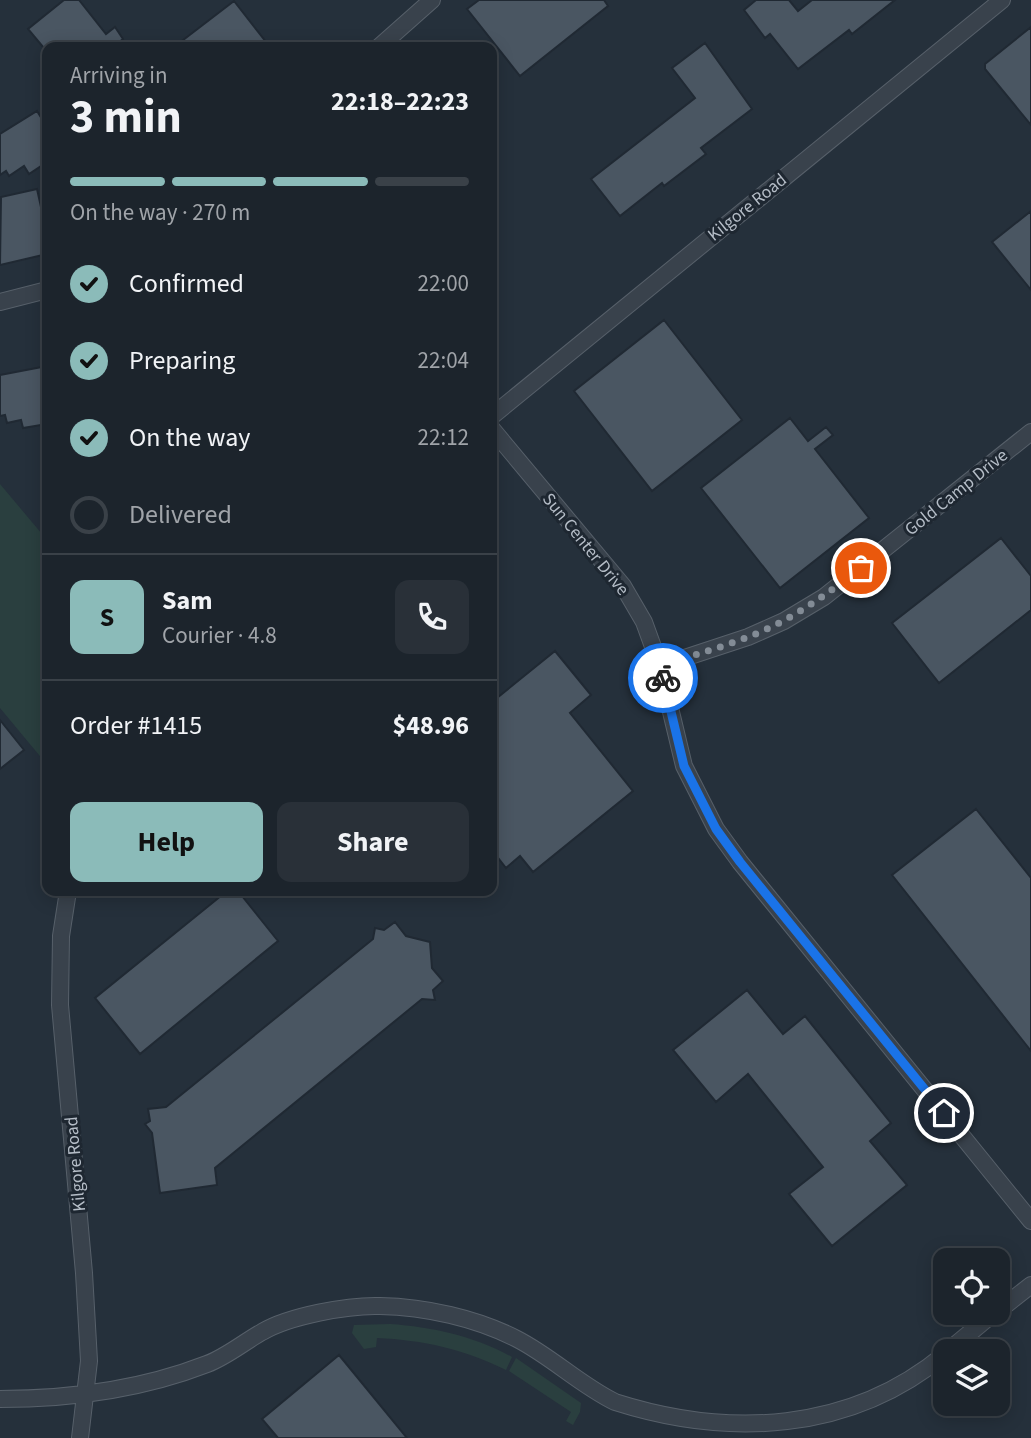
<!DOCTYPE html>
<html lang="en">
<head>
<meta charset="utf-8">
<style>
  body { margin:0; font-family:"Source Sans 3",sans-serif; background:#293038; color:#f1f3f6; height:100vh; display:flex; flex-direction:column; font-size:26px; white-space:nowrap }
  * { box-sizing:border-box; margin:0 }
  p { font-size:23px; color:#a0a4a9 }
  .icon { flex:none; width:38px; height:38px; fill:none; stroke:currentColor; stroke-width:2; stroke-linecap:round; stroke-linejoin:round }
  .map { position:relative; flex:1; overflow:hidden }
  .sheet { position:absolute; left:42px; top:42px; width:455px; height:854px; display:flex; flex-direction:column; background:#1c242c; border-radius:14px; box-shadow:0 4px 18px #0003,0 0 0 2px #3a4148 }
  .sheet>* { flex:none }
  .controls { position:absolute; left:933px; top:1248px; display:grid; gap:14px }
  .controls a { display:grid; place-items:center; width:77px; height:77px; border-radius:14px; background:#1c242c; box-shadow:0 4px 18px #0003,0 0 0 2px #3a4148; font-size:35px }
  .pin { position:absolute; display:grid; place-items:center; width:60px; height:60px; color:#fff; margin:-30px; border:4px solid #fff; border-radius:50%; box-shadow:0 2px 7px #0007 }
  .courier { position:absolute; display:grid; place-items:center; width:70px; height:70px; margin:-35px; border:5px solid #1a73e8; border-radius:50%; background:#fff; color:#222; box-shadow:0 2px 9px #0007 }
  .headline em { font-style:normal; font-weight:700 }
  .headline div { display:flex; flex-direction:column-reverse }
  .headline { display:flex; align-items:center; justify-content:space-between; height:119px; padding:0 28px }
  h1 { font-size:46px; font-weight:700; line-height:52px }
  .bar { display:grid; grid-template-columns:repeat(4,1fr); gap:10px 7px; align-content:center; height:84px; padding:0 28px }
  .bar i { height:9px; border-radius:5px; background:#3a4148 }
  .bar .on { background:#8bbbb9 }
  .bar p { grid-column:span 4 }
  .line { display:flex; align-items:center; gap:18px; padding:0 28px; border-top:2px solid #3a4148 }
  .line div { flex:1 }
  .round { display:grid; place-items:center; flex:none; width:74px; height:74px; border-radius:14px; background:#293038 }
  ol { padding:0 28px; list-style:none }
  li { display:flex; align-items:center; gap:21px; height:77px }
  li p { margin-inline-start:auto }
  li .icon { padding:7px; border-radius:50%; background:#8bbbb9; color:#111; stroke-width:4 }
  li:last-child { color:#a0a4a9 }
  li i { width:38px; height:38px; border:4px solid #3a4148; border-radius:50% }
  .cta { display:flex; gap:14px; margin-top:auto; padding:14px 28px }
  .cta a { flex:1; height:80px; border-radius:14px; background:#8bbbb9; color:#111; font-size:28px; font-weight:700; line-height:80px; text-align:center }
  .cta a+a { background:#293038; color:#f1f3f6 }
  .map>svg:first-child { display:block }
</style>
</head>
<body>
<div class="map">
<svg width="1031" height="1438" viewBox="0 0 1031 1438">
  <rect width="100%" height="100%" fill="#25303b"/>
  <path fill="#2a3f3f" d="M0 484 47 540V755L44 761 0 708Z
    M390 1324C433 1327 474 1336 512 1357L506 1370C464 1349 423 1340 377 1338L376 1347 364 1349 352 1333 354 1325Z
    M516 1358 581 1403 580 1412 573 1425 566 1421 571 1412 509 1371Z"/>
  <path fill="#4a5662" stroke="#202933" stroke-width="2" d="M64 0H79L106 34 115 27 123 39 113 47H43L28 29Z
    M479 0H604L608 6 520 76 467 9Z
    M756 0H789L798 11 812 0H895L852 34 849 30 798 69 770 34 765 38 744 10Z
    M234 1 270 47H174Z
    M1031 27V125L985 69V64Z
    M705 43 752 109 701 148 706 154 664 186 662 183 620 216 591 179 695 98 672 68Z
    M37 111 47 127V162L29 174 24 166 9 176 6 171 0 175V134Z
    M37 189 47 234V254L0 265 1 197Z
    M1031 211V290L992 242Z
    M664 320 742 420 652 491 574 391Z
    M47 366V424L23 428 21 420 7 423 5 415 0 416V375Z
    M790 418 808 441 826 427 833 435 815 449 869 518 780 588 701 488Z
    M1001 538 1031 576V610L939 683 892 623Z
    M555 651 591 695 570 713 633 791 533 872 520 856 506 868 492 850V702Z
    M0 720 24 750 0 769Z
    M976 809 1031 878V1051L892 875Z
    M227 891H238L278 941 140 1054 95 998Z
    M395 922 406 936 430 942 432 968 443 981 433 990 435 1000 422 999 215 1168 217 1185 160 1193 152 1133 145 1124 150 1121 148 1109 166 1107 373 939 375 928 384 930Z
    M747 990 783 1034 805 1016 891 1123 870 1141 907 1185 832 1246 789 1194 823 1167 748 1074 716 1102 673 1050Z
    M339 1355 407 1438H278L262 1419Z"/>
  <g fill="none" stroke-linecap="round" stroke-linejoin="round">
    <g stroke="#57606a" stroke-width="18">
      <path id="minor" d="M379 47 432 0
        M0 302 47 290
        M492 416 1002 0
        M492 429 623 586 644 622 660 666 684 766 716 829 740 862 1031 1221
        M660 666 748 637 784 621 824 597 1031 432
        M68 891 61 936 60 1005 84 1273 89 1361 80 1438
        M998 1311 1031 1285
        M948 1351 995 1312
        M0 1399C72 1399 140 1390 207 1364 226 1357 244 1342 262 1332 289 1316 348 1305 380 1306 426 1307 476 1318 517 1339 552 1357 580 1385 615 1402 728 1438 850 1433 945 1354"/>
    </g>
    <use href="#minor" stroke="#39424c" stroke-width="16"/>
  </g>
  <g fill="none" stroke-linecap="round" stroke-linejoin="round">
    <path stroke="#838c96" stroke-width="7" stroke-dasharray="0 12.6" d="M663 678 660 666C696 654 732 645 767 629 801 613 831 591 861 568"/>
    <path stroke="#1a73e8" stroke-width="9" d="M663 678 684 766 716 829 740 862 944 1113"/>
  </g>
  <g text-anchor="middle" stroke-width="6" stroke-linejoin="round" paint-order="stroke">
    <g font-size="18" fill="#b5bdc7" stroke="#1e2731">
      <text transform="translate(747 207) rotate(-39)" y="6">Kilgore Road</text>
      <text transform="translate(956 492) rotate(-39)" y="6">Gold Camp Drive</text>
      <text transform="translate(586 544) rotate(51)" y="6">Sun Center Drive</text>
      <text transform="translate(75 1164) rotate(-95)" y="6">Kilgore Road</text>
    </g>
  </g>
</svg>
<div class="controls">
<a><svg class="icon" aria-label="locate" viewBox="0 0 24 24"><circle cx="12" cy="12" r="6"/><path d="M12 2v4M12 18v4M2 12h4M18 12h4"/></svg></a>
<a><svg class="icon" aria-label="layers" viewBox="0 0 24 24"><path d="M12 4l9 5-9 5-9-5zM3 14l9 5 9-5"/></svg></a>
</div>
<div class="pin" style="left:861px;top:568px;background:#ea580c"><svg class="icon" aria-label="bag" viewBox="0 0 24 24"><path d="M5 8h14l-1 12H6zM9 8a3 3 0 0 1 6 0"/></svg></div>
<div class="pin" style="left:944px;top:1113px;background:#1f2937"><svg class="icon" aria-label="home" viewBox="0 0 24 24"><path d="M3 11l9-7 9 7M6 9v11h12V9"/></svg></div>
<div class="courier" style="left:663px;top:678px"><svg class="icon" aria-label="bike" viewBox="0 0 24 24"><circle cx="6" cy="16" r="4"/><circle cx="18" cy="16" r="4"/><path d="M6 16l4-8h5l3 8M10 8l3 8H6M13 5h3"/></svg></div>
<section class="sheet">
<div class="headline"><div><h1>3 min</h1><p>Arriving in</p></div><em>22:18–22:23</em></div>
<div class="bar"><i class="on"></i><i class="on"></i><i class="on"></i><i></i><p>On the way · 270 m</p></div>
<ol>
<li><svg class="icon" aria-label="check" viewBox="0 0 24 24"><path d="M5 12l5 5 9-10"/></svg>Confirmed<p>22:00</p></li>
<li><svg class="icon" aria-label="check" viewBox="0 0 24 24"><path d="M5 12l5 5 9-10"/></svg>Preparing<p>22:04</p></li>
<li><svg class="icon" aria-label="check" viewBox="0 0 24 24"><path d="M5 12l5 5 9-10"/></svg>On the way<p>22:12</p></li>
<li><i></i>Delivered</li>
</ol>
<div class="line" style="height:126px"><b class="round" style="background:#8bbbb9;color:#111">S</b><div><b>Sam</b><p>Courier · 4.8</p></div><a class="round"><svg class="icon" aria-label="phone" viewBox="0 0 24 24"><path d="M5 4h4l2 5-3 2q2 4 5 5l2-3 5 2v4C11 20 4 13 5 4z"/></svg></a></div>
<div class="line" style="height:91px"><div>Order #1415</div><b>$48.96</b></div>
<div class="cta"><a>Help</a><a>Share</a></div>
</section>
</div>
</body>
</html>
